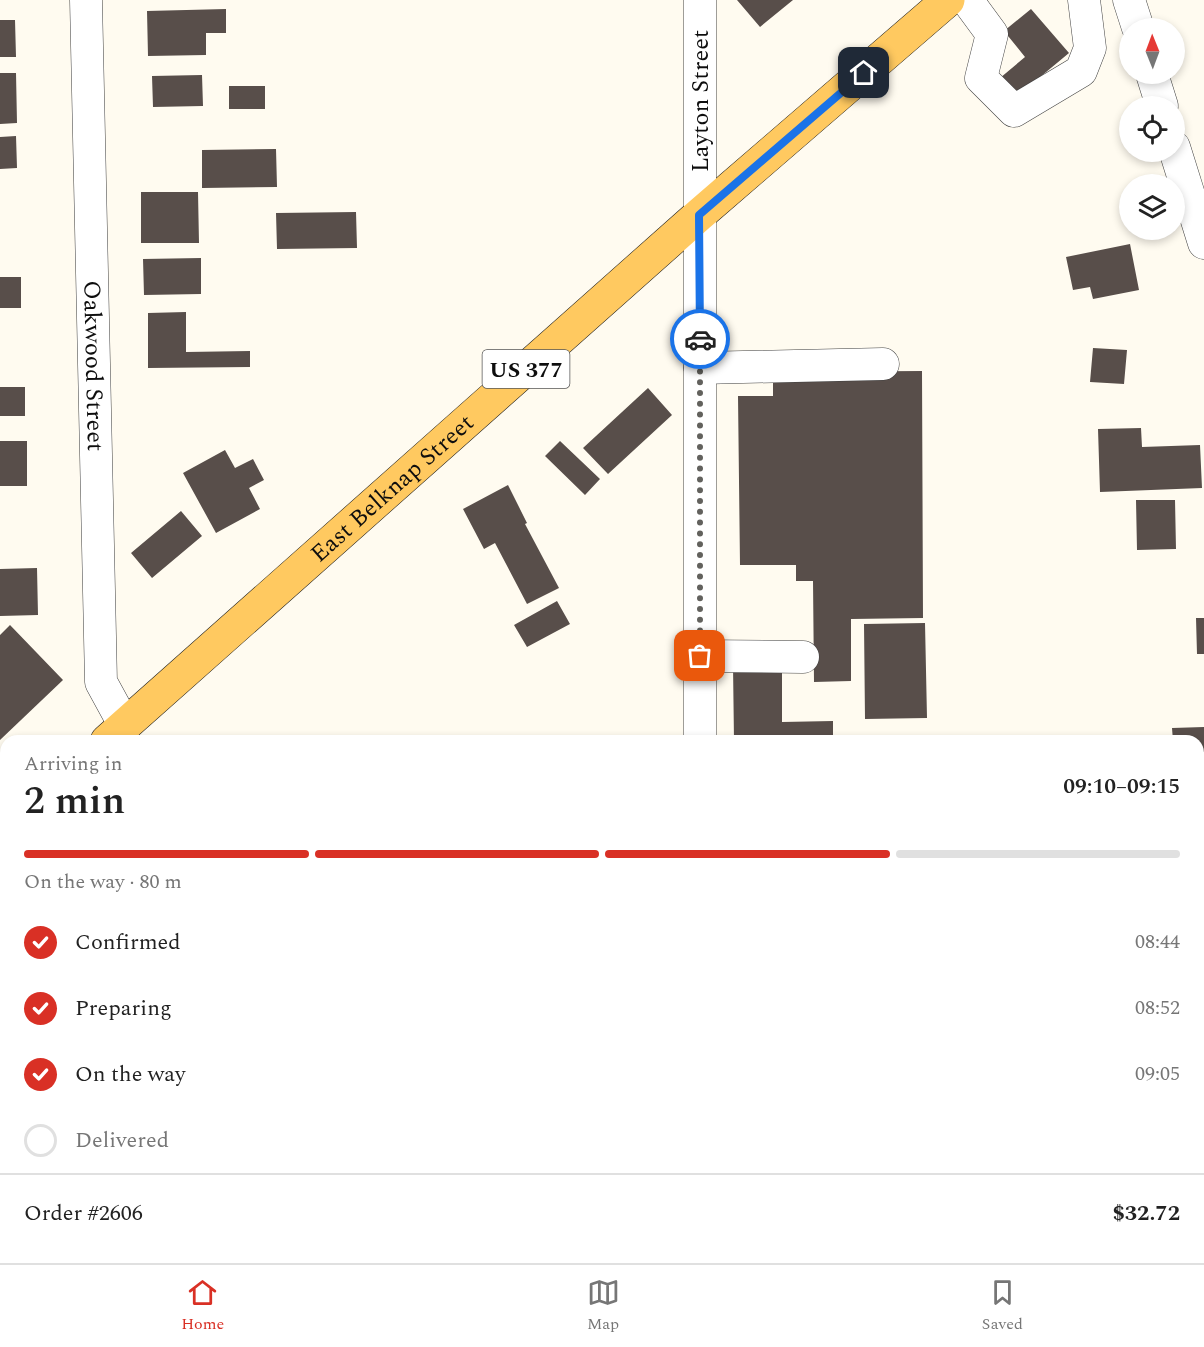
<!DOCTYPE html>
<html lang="en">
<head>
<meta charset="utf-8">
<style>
  body { margin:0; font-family:Spectral,serif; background:#f2f2f2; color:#222; height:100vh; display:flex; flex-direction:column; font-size:22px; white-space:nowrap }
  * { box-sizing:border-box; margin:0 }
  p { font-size:20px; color:#767676 }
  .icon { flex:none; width:33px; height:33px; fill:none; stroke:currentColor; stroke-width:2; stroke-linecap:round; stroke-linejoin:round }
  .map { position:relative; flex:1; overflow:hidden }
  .details { position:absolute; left:0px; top:735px; width:1204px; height:528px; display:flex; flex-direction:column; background:#fff; border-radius:18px 18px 0 0; box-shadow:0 3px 9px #0003 }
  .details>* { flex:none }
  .needle { width:39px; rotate:359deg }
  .tools { position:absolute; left:1119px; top:18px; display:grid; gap:12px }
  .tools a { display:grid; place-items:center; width:66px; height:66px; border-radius:50%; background:#fff; box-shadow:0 3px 9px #0003; font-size:30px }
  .pin { position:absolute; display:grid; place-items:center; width:51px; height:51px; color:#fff; margin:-26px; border-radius:12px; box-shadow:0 3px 9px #0006 }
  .courier { position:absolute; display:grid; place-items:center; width:60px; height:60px; margin:-30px; border:4px solid #1a73e8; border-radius:50%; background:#fff; color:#222; box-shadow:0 2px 8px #0007 }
  .head em { font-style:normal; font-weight:600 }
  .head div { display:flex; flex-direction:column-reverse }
  .head { display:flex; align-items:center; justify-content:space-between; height:102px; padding:0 24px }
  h1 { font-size:39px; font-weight:600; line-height:45px }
  .bar { display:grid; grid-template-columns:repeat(4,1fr); gap:9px 6px; align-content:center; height:72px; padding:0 24px }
  .bar i { height:8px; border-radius:4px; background:#e0e0e0 }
  .bar .selected { background:#d93025 }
  .bar p { grid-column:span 4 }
  .line { display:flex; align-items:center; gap:15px; padding:0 24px; border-top:2px solid #e0e0e0 }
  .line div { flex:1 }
  ol { padding:0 24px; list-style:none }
  li { display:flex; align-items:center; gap:18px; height:66px }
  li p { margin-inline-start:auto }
  li .icon { padding:6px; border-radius:50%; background:#d93025; color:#fff; stroke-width:4 }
  li:last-child { color:#767676 }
  li i { width:33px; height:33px; border:3px solid #e0e0e0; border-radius:50% }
  .tabs { display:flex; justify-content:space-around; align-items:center; height:84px; border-top:2px solid #e0e0e0; background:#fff; font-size:16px; color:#767676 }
  .tabs a { display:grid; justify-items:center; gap:3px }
  .tabs .selected { color:#d93025 }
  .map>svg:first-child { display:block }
</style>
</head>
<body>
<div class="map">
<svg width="1204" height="1263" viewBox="0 0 1204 1263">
  <rect width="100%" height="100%" fill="#fffbf0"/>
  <path fill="#584e4a" d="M737 0H793L760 27Z
    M226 9V33H206V55L148 56 147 11Z
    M1031 9 1069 53 1016 97 1000 78 1025 57 1004 31Z
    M0 20H15L16 57H0Z
    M0 73H16L17 123 0 124Z
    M202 75 203 106 153 107 152 76Z
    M229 86H265V109H229Z
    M16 136 17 168 0 169V137Z
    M276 149 277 187 202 188V150Z
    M141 192H198L199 243H141Z
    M356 212 357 248 277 249 276 213Z
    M1130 244 1139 290 1093 299 1090 287 1073 290 1066 257Z
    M201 258V294L144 295 143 259Z
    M0 277H21V308H0Z
    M186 312V352L250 351V367L148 368V313Z
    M1093 348 1127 350 1124 384 1090 382Z
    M922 371 923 618 851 619V681L814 682 813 581H796V565H740L738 396H773V372Z
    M0 387H25V416H0Z
    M648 388 672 415 608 474 583 448Z
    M1141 428 1142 447 1200 445 1202 488 1100 492 1098 429Z
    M0 441H27V486H0Z
    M560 441 600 479 585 495 545 456Z
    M225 450 235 468 253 459 264 480 249 488 260 509 216 533 183 473Z
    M508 485 527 523 525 524 559 588 527 604 495 543 484 549 463 509Z
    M1136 500H1175L1176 549 1137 550Z
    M181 511 202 536 152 578 131 553Z
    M37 568 38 615 0 616V569Z
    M557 601 570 624 527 647 514 625Z
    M1196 618H1204V654H1197Z
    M925 623 927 718 865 719 864 624Z
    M10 625 63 680 0 740V635Z
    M782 664V722L833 721V741H734L733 665Z
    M1204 727V752H1198V741H1173L1172 728Z"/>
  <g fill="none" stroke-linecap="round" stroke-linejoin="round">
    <g stroke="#414141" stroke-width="33">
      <g id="minor">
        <path id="s1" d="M86 0 101 682 125 726"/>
        <path d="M700 0V741"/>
        <path d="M967 0 992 34 981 78 1014 111 1081 71 1090 48 1084 0"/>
        <path d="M1129 0 1138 28"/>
        <path d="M1152 74 1162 106"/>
        <path d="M1174 147 1204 243"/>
        <path d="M700 368 883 364"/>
        <path d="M700 656 803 657"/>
        <path d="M1198 1236H1204"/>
        <path d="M0 1239H6"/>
        <path d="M690 1257V1263"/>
      </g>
    </g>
    <g stroke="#1f1f1f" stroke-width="34">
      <g id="major">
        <path id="s2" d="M107 741 699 215 948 0"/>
        <path d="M0 835 6 830"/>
      </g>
    </g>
    <use href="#minor" stroke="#fff" stroke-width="32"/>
    <use href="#major" stroke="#ffc960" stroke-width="33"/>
  </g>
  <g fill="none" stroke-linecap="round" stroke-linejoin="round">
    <path stroke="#62615d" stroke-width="6" stroke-dasharray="0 10.8" d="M700 339V656"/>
    <path stroke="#1a73e8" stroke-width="8" d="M700 339 699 215 864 73"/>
  </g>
  <g text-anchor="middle" stroke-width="6" stroke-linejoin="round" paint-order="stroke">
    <rect fill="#fff" stroke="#565656" stroke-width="1.5" x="482.5" y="350" width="87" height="38" rx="4.5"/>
    <g font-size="22" font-weight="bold" fill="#0e0e0e">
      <text x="526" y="377">US 377</text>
    </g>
    <g font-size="24" fill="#0e0e0e" stroke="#fff">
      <text transform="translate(700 101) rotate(-90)" y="8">Layton Street</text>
      <text dy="8" stroke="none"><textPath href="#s1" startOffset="366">Oakwood Street</textPath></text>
      <text dy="8" stroke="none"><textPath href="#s2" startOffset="381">East Belknap Street</textPath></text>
    </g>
  </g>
</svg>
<div class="tools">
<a><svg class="needle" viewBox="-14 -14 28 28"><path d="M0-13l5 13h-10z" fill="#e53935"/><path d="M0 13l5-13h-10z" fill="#767676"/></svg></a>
<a><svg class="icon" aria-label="locate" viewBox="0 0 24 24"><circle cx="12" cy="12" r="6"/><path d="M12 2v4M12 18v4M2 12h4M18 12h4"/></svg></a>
<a><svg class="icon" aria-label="layers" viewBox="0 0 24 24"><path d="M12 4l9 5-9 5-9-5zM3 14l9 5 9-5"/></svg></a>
</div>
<div class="pin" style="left:700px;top:656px;background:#ea580c"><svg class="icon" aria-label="bag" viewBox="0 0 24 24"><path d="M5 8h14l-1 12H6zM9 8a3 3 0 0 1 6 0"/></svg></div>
<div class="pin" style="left:864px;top:73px;background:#1f2937"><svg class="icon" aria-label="home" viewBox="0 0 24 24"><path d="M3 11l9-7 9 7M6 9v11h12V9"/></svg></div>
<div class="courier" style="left:700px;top:339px"><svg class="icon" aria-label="car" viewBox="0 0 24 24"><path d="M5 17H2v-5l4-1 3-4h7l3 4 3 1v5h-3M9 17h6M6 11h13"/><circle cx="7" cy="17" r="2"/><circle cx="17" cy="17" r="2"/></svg></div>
<section class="details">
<div class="head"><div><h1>2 min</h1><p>Arriving in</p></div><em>09:10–09:15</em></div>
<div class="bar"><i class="selected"></i><i class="selected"></i><i class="selected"></i><i></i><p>On the way · 80 m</p></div>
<ol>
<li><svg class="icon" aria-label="check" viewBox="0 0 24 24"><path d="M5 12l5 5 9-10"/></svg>Confirmed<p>08:44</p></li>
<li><svg class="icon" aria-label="check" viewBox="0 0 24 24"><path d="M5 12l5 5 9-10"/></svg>Preparing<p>08:52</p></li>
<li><svg class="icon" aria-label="check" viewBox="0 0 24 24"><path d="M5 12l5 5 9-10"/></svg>On the way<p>09:05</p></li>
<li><i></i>Delivered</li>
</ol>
<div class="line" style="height:78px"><div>Order #2606</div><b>$32.72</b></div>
</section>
</div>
<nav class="tabs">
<a class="selected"><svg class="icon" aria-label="home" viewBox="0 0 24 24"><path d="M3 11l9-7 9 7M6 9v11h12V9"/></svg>Home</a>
<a><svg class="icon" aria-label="map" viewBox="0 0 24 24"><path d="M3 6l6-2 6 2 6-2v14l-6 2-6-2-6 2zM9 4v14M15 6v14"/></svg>Map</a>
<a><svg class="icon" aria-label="saved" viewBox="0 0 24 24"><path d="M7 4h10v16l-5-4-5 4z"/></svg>Saved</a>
</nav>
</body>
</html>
